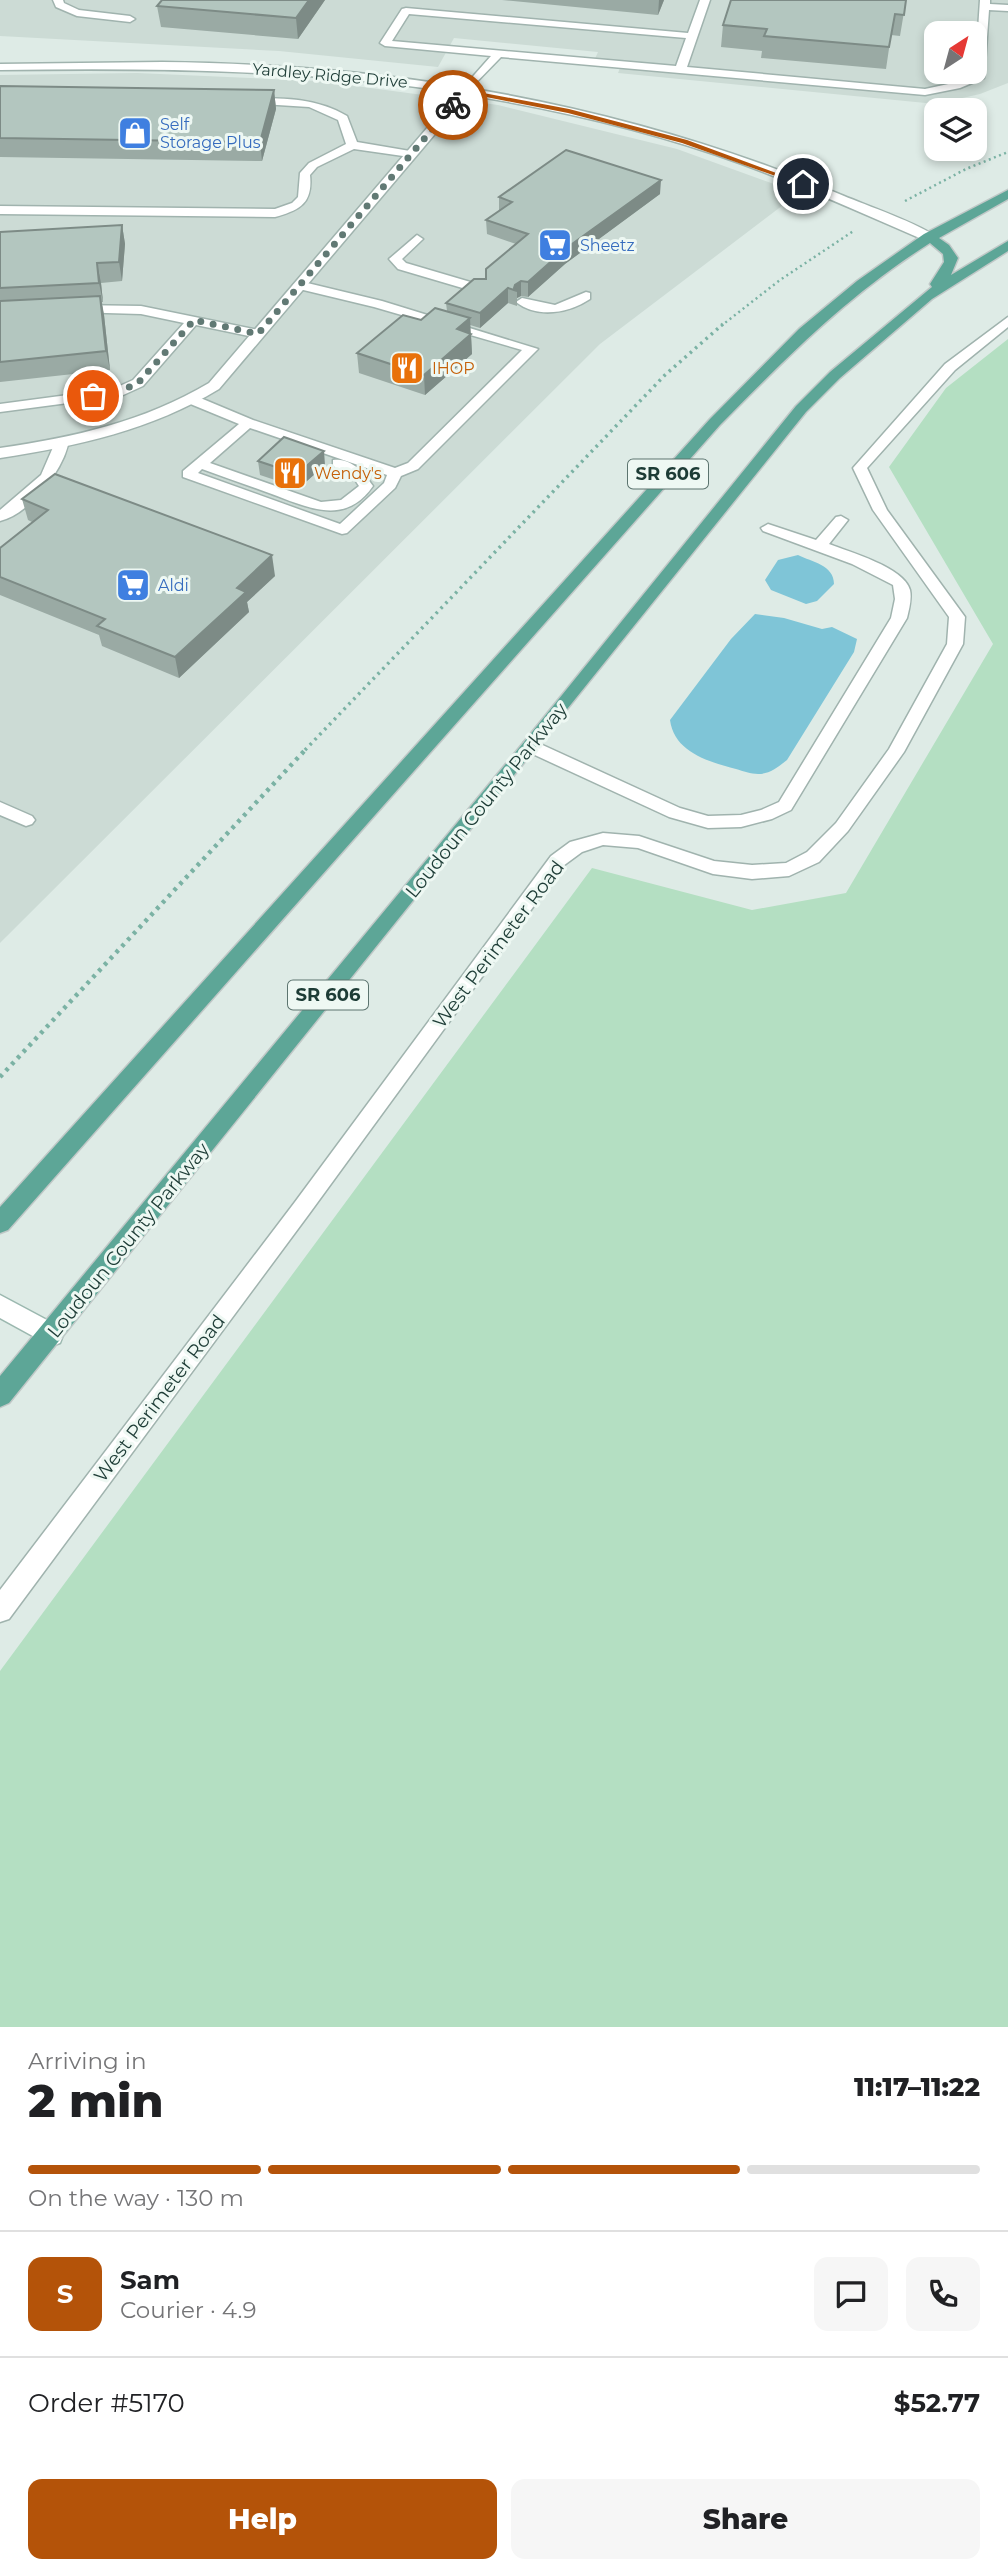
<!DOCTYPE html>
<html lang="en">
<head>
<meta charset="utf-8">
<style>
  body { margin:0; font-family:Montserrat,sans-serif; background:#f6f6f6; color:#202124; height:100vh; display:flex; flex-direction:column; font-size:26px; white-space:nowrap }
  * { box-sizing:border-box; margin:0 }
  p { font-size:23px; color:#757577 }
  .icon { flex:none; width:38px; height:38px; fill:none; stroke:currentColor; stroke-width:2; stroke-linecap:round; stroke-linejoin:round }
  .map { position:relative; height:2027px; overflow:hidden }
  .sheet { display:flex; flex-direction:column; background:#fff; flex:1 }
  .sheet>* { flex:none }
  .needle { width:46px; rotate:36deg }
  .controls { position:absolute; left:924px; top:21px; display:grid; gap:14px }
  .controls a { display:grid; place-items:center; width:63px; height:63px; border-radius:14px; background:#fff; box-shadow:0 4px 10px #0003; font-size:35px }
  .pin { position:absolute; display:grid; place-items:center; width:60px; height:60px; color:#fff; margin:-30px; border:4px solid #fff; border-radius:50%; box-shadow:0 2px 7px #0007 }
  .courier { position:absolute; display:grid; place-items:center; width:70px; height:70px; margin:-35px; border:5px solid #b45309; border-radius:50%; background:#fff; color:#222; box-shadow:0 2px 9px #0007 }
  .overview em { font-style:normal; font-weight:800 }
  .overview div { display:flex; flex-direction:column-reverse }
  .overview { display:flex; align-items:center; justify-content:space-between; height:119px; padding:0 28px }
  h1 { font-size:46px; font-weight:800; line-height:52px }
  .bar { display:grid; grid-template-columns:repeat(4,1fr); gap:10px 7px; align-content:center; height:84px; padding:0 28px }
  .bar i { height:9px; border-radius:5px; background:#e0e0e0 }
  .bar .selected { background:#b45309 }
  .bar p { grid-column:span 4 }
  .line { display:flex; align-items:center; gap:18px; padding:0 28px; border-top:2px solid #e0e0e0 }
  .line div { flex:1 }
  .round { display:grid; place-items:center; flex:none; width:74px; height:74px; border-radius:14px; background:#f6f6f6 }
  .cta { display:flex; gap:14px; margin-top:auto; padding:14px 28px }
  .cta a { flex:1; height:80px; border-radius:14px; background:#b45309; color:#fff; font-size:28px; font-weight:800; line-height:80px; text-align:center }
  .cta a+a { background:#f6f6f6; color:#202124 }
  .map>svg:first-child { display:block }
</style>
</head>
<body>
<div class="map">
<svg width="1008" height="2027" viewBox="0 0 1008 2027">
  <rect width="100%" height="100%" fill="#deebe6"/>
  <path fill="#ccdbd5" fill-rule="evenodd" d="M0 0H1008V83L980 94 936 104 618 73 622 63 594 61 598 52 454 38 438 67 279 51 0 36ZM936 33H975V72H936Z
    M137 73 318 81 498 105 677 149 799 193 600 344 0 943V75Z"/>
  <path fill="#b4dfc2" d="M1008 339V2027H0V1671L592 868 752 910 846 893 993 644 889 467 946 388Z"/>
  <path fill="#7fc5d7" d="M798 555C812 562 834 565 834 584L817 601 806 604 771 590 765 580 778 560Z
    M755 614 784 618 822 629 832 627 857 639 854 652 787 760C778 767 770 774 758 774 751 774 743 771 736 769 709 762 674 752 670 720L731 639Z"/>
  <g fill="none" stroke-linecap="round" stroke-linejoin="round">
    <g stroke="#a0b3ae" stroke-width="3">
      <path id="lane" d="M53 0H63L64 3 79 10 130 16 135 19 130 22 77 16 56 7Z
        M700 0H710L687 67 925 89 953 83 975 74 980 0H990V4L1008 5V11L989 10 984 78 960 88 925 95 501 57 465 94 460 91 491 56 385 46 380 43 402 9 406 8 688 33ZM409 14 686 38 676 66 392 41Z
        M250 98C284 98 317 98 347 116L357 142 410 151 416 154 410 157 354 149 317 167 310 175C313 203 300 210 275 217L0 214V206L275 209 292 203 298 197 300 173 309 163 346 144 338 120 309 107 246 103V99Z
        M417 235 423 239 402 259 406 263 484 286V292H476L398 269 389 259Z
        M299 281 382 301 538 349 418 469 401 476 395 488 347 533 342 534 183 477V471L239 424 188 403V397H198L253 420 395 468 408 463 522 350 374 307 295 288 293 285ZM250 428 387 475 384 483 340 524 198 473 202 469C224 477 247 485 269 493 307 507 345 527 373 486 364 473 351 457 333 460V466L353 477 359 486 341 500 321 502 210 463Z
        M586 292 590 293V299C569 313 538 319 516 302L522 298 555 305Z
        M76 305 141 306 258 330 264 334 258 338 196 325 143 386 121 396 0 412V404L113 389 133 380 184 323 141 314 72 312V306Z
        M1008 317V327L955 370 867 468 887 510 965 617 963 644 904 752 848 831 819 862 789 876 752 879 713 874 638 848 603 845 582 852 563 866 309 1214 9 1619 0 1622V1590L295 1202 551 856 570 842 603 833 639 836 714 861 752 865 786 863 807 852 836 823 889 749 947 644 949 617 873 510 853 468 945 364Z
        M61 441 68 445C61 473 29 514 0 521V510L41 475 54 445Z
        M841 516 848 520 829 544C849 552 904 567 910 590 912 599 909 609 907 618L791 810 772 819 741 827 708 828 669 817 524 750 522 746 524 742H536L680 808 708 816 741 815 761 810 779 802 891 618 895 599 893 585 852 564 763 531 761 528 768 524 816 540 836 517Z
        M0 802 32 816 35 820 32 824 26 826 0 815Z"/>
    </g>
    <g stroke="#a0b3ae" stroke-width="3">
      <path id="street" d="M162 62C396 64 629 105 844 196 863 204 923 225 936 237L934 240H924C864 214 804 187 742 164 654 132 560 110 468 95L219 389C151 430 78 446 0 458V448C75 437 143 422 209 383L457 93C305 69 154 68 0 70V64Z"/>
    </g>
    <g stroke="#9bb8af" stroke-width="3">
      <path id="secondary" d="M0 1295 60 1327 63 1335 60 1343 51 1346 0 1318Z"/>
    </g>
    <g stroke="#c0c8c7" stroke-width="3">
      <path id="primary" d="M1008 190V199L939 238 949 245 958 258 951 275 1008 241V251L932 299 840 378 806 412 9 1403 0 1407V1376L524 742 796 406 830 372 932 287 930 284 944 262 943 254 930 243C847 296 788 356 720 425L8 1230 0 1233V1207L710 419 799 329 857 281 924 234Z"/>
    </g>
    <path stroke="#7bb2a4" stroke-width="2.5" stroke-dasharray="2 3.5" stroke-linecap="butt" d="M905 201 966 169 1008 152
      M721 326 780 280 855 230"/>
    <path stroke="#7bb2a4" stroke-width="3.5" stroke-dasharray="2.5 4.5" stroke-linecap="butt" d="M305 750 665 375 723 324"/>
    <path stroke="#7bb2a4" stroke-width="4.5" stroke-dasharray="3.5 5" stroke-linecap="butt" d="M0 1077 307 748"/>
    <use href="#lane" fill="#fff" fill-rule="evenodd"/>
    <use href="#street" fill="#fff" fill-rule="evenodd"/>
    <use href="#secondary" fill="#fff" fill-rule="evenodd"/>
    <use href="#primary" fill="#5da697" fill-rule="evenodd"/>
  </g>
  <path fill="#9aaaa4" d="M162 0H325L298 39 161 27 157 6Z
    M502 0H664L658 15Z
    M906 0 900 36 891 35 886 69 761 58 762 51 721 47 723 25Z
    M0 86 274 90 276 109 262 161 0 157Z
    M660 194 565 264 528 297 521 296 517 298V306L508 303 480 328 470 325V333L471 334 472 354 425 395 359 373 357 353 421 320 447 311 446 303 486 279 516 244 487 234 486 220 499 211V197Z
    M122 225 125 244 122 281 101 283 103 302H102L104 315 110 370 0 382V232Z
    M258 461 325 465 299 488 260 475Z
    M22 499 275 576 247 602 249 612 179 678 102 646 99 635 0 595V548L32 522 28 520Z"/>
  <path fill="#7d8b86" d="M309 0H325L298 39 296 18Z
    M659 0H664L658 15Z
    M274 90 276 109 262 161 260 142Z
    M661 180 660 194 565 264 528 297V282L565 249Z
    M122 225 125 244 122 281 119 262Z
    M97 263 101 283 103 302 99 283Z
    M521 281V296L517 298V291L514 290 515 285Z
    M508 288V303L480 328V313Z
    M100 296 104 315 110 370 106 351Z
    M470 318 472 354 425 395 424 375 457 329Z
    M324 451 325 465 299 488 297 474Z
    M272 555 275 576 247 602 249 612 179 678 175 657 237 588Z"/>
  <path fill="#b3c6bf" stroke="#7d8b86" stroke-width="2" d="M162 0H309L296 18 157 6Z
    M731 0H906L904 15 895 14 889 47 764 36 767 29 723 25Z
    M0 86 274 90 260 142 0 138Z
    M566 150 661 180 565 249 528 282 521 281 515 285 514 288 517 291 508 288 480 313 446 303 474 279H486V269L528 234 486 220 512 202 499 197Z
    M122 225 119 262 97 263 99 283 0 288V232Z
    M100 296 106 351 0 362V301Z
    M435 308 470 318 457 329 471 334 424 375 357 353 403 315 421 320Z
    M284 437 324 451 297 474 258 461Z
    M55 474 272 555 237 588 246 592 175 657 97 626 105 619 0 577V548L48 510 22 499Z"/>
  <path fill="#b45309" d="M462 89 569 109 687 140 806 184 801 185 682 143 568 113 466 93 455 106H450Z"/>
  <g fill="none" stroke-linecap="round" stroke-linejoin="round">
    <path stroke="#617974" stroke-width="7" stroke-dasharray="0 12.6" d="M93 396 116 393 138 383 194 320 258 334 453 105"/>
  </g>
  <defs>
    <g id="shop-square" transform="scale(1.75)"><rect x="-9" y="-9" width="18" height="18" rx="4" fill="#3f7fe0" stroke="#eef8f3"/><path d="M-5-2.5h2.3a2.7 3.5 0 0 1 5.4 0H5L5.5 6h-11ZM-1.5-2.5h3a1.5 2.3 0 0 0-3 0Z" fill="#fff"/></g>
    <g id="supermarket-square" transform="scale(1.75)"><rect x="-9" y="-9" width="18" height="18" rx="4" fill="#3f7fe0" stroke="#eef8f3"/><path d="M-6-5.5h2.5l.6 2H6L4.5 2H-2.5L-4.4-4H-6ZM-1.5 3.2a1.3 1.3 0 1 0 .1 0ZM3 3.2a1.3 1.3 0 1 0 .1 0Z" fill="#fff"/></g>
    <g id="restaurant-square" transform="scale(1.75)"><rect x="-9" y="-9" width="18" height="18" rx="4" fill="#e8710a" stroke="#eef8f3"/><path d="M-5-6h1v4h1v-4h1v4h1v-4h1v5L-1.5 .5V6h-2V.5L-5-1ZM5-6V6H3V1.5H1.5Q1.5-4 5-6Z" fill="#fff"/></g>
  </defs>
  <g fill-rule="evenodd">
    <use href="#shop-square" x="135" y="133"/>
    <use href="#supermarket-square" x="555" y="245"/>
    <use href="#restaurant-square" x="407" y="368"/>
    <use href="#restaurant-square" x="290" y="473"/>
    <use href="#supermarket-square" x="133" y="585"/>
  </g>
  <g text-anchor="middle" stroke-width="6" stroke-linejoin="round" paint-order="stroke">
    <g font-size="16" fill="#1d3c36" stroke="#eef8f3">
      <text transform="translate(330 75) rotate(5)" y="6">Yardley Ridge Drive</text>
    </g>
    <g font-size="16" fill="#366cbe" stroke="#eef8f3" text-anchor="start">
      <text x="160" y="130">Self<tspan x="160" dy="18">Storage Plus</tspan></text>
      <text x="580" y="251">Sheetz</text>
      <text x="158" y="591">Aldi</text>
    </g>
    <g font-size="16" fill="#c56008" stroke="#eef8f3" text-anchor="start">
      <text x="432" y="374">IHOP</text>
      <text x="314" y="479">Wendy's</text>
    </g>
    <g fill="#eef8f3" stroke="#5c746f" stroke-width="2">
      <rect x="628" y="459.5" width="80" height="29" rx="5"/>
      <rect x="288" y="980.5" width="80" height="29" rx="5"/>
    </g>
    <g font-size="18" font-weight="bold" fill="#1d3c36">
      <text x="668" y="480">SR 606</text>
      <text x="328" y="1001">SR 606</text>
    </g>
    <g font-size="19" fill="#1d3c36" stroke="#eef8f3">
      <text transform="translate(486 800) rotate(-51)" y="7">Loudoun County Parkway</text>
      <text transform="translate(498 944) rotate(-53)" y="7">West Perimeter Road</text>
      <text transform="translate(128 1240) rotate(-51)" y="7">Loudoun County Parkway</text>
      <text transform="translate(159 1398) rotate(-53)" y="7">West Perimeter Road</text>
    </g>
  </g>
</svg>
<div class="controls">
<a><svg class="needle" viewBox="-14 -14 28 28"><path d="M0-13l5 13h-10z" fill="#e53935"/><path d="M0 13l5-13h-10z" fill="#757577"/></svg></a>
<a><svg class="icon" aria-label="layers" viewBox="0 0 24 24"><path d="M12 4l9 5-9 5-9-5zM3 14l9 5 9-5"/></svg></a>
</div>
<div class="pin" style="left:93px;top:396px;background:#ea580c"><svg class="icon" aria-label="bag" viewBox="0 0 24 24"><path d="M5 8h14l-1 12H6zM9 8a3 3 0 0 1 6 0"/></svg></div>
<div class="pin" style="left:803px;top:184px;background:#1f2937"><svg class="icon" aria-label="home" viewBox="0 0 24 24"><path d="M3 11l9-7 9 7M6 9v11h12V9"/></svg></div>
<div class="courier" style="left:453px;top:105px"><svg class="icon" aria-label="bike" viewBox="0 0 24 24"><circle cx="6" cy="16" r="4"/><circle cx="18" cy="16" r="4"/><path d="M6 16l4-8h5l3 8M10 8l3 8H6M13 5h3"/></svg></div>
</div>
<section class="sheet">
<div class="overview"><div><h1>2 min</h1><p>Arriving in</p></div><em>11:17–11:22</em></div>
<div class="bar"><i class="selected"></i><i class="selected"></i><i class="selected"></i><i></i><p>On the way · 130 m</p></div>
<div class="line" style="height:126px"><b class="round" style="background:#b45309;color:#fff">S</b><div><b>Sam</b><p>Courier · 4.9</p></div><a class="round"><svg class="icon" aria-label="chat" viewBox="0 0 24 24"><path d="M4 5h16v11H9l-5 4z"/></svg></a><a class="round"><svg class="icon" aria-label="phone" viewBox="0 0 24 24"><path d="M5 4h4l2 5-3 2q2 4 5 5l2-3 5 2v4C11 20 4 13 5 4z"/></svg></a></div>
<div class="line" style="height:91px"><div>Order #5170</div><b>$52.77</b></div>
<div class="cta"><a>Help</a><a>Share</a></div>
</section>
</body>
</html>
